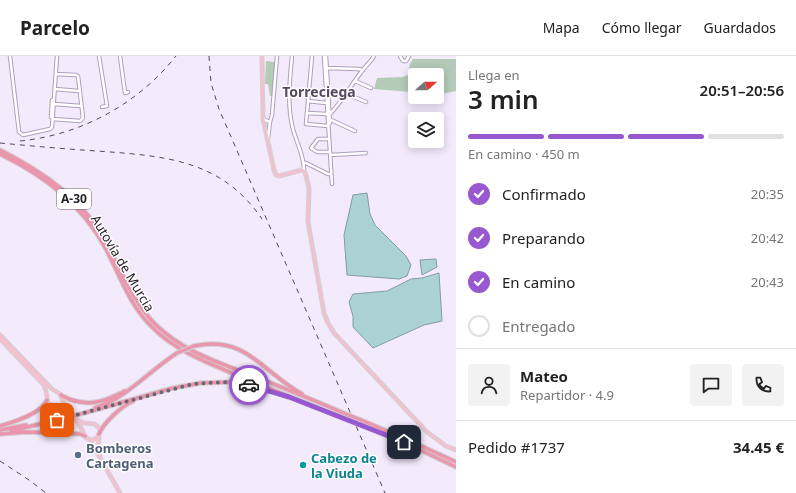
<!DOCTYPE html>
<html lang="es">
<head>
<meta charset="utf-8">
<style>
  body { margin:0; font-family:"Noto Sans",sans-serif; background:#f2f2f2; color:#222; height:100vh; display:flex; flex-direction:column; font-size:15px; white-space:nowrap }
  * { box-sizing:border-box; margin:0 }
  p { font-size:13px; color:#767676 }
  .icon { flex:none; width:22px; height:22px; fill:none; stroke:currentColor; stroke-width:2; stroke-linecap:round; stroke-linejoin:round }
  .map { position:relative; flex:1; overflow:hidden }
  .side { display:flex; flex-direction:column; background:#fff; width:340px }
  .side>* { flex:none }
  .needle { width:26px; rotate:69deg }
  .controls { position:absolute; left:408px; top:12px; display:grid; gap:8px }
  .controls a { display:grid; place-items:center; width:36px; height:36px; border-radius:4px; background:#fff; box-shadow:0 2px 10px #0003; font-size:20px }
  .pin { position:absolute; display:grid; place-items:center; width:34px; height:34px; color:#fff; margin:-17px; border-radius:8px; box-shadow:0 2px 6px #0006 }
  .courier { position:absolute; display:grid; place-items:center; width:40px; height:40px; margin:-20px; border:3px solid #9859d0; border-radius:50%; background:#fff; color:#222; box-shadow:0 1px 5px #0007 }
  .head em { font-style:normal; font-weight:600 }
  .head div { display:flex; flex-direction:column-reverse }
  .head { display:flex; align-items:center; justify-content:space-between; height:68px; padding:0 12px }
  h1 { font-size:26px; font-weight:600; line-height:30px }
  .bar { display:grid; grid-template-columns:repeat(4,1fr); gap:6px 4px; align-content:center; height:48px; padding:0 12px }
  .bar i { height:5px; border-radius:3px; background:#e0e0e0 }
  .bar .active { background:#9859d0 }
  .bar p { grid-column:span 4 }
  .line { display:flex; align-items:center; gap:10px; padding:0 12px; border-top:1px solid #e0e0e0 }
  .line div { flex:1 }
  .round { display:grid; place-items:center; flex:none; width:42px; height:42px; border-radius:4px; background:#f2f2f2 }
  ol { padding:0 12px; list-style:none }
  li { display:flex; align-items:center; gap:12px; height:44px }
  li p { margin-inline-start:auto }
  li .icon { padding:4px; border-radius:50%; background:#9859d0; color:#fff; stroke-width:4 }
  li:last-child { color:#767676 }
  li i { width:22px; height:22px; border:2px solid #e0e0e0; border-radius:50% }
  header { display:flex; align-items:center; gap:24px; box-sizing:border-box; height:56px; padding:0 20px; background:#fff; border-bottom:1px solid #e0e0e0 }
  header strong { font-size:19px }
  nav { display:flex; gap:22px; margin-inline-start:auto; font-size:14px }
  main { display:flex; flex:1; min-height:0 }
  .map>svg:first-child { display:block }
</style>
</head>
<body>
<header>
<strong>Parcelo</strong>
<nav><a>Mapa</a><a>Cómo llegar</a><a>Guardados</a></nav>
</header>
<main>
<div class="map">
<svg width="456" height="437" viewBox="0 0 456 437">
  <rect width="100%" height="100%" fill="#f3eafc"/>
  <path fill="#b4cbb8" d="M413 3H456V35L437 39V19H415V38L411 36 374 33 377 22 402 21 408 19 410 8Z
    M266 5 275 6 272 40H270L268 28H265Z"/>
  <path fill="#abd2d4" stroke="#839da1" d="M367 137 370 158 375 169 406 200 411 209 407 220 399 223 347 219 344 179 353 139Z
    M436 203 437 211 422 219 420 204Z
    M439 217 442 265 424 269 373 292 353 271V260L349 246 353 238 387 235 411 223 422 222Z"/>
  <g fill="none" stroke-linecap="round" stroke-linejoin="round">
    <g stroke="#ada0bc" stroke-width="4.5">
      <path id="minor" d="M10 0 19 76 23 79 50 73
        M99 0 107 50 102 51
        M120 0 125 37 128 36
        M292 0C290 23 287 45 292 69 295 84 304 98 304 114
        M312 0 306 68 328 70
        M324 0 332 128
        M326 0 330 67 328 69
        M400 0 403 5H406L409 0
        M327 12 358 13 363 14
        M355 25 371 32
        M55 33 79 35
        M347 38 366 46
        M308 45 326 47
        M54 48 81 50
        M307 57 327 58
        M329 59C342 46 351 29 362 15 366 9 371 6 374 0
        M51 61 52 44
        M53 63 80 65 83 62 78 20 76 19 56 18
        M263 63 270 66 268 82
        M329 63 355 75
        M270 66 272 59 277 0
        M50 73 52 71 57 0
        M329 83H318L311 92 317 96H329
        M330 99 366 97
        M303 107H306L328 118H331"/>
    </g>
    <g stroke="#d3d2d4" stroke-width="5">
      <path id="major" d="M262 0 263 63 274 114 276 119 279 120 302 114 305 116 309 132 308 166 324 257 328 267 334 277 427 376 446 390 456 394
        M0 279 52 333 60 338 64 347 78 364 84 367 95 368 99 372 100 375 97 382 92 384 86 382C84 379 84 377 82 374 79 367 71 356 64 352 60 349 54 352 49 348 46 345 48 335 43 328L0 283
        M99 381 98 392 100 399
        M90 384 120 437"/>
    </g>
    <g stroke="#d3d2d4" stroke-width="5.5">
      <path id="highway" d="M0 94C45 117 83 143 107 188 122 216 133 246 155 268 182 295 217 306 251 319 281 331 311 343 341 356
        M0 98C45 120 82 148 106 193 120 220 130 250 152 271 178 297 211 308 244 322 278 336 313 350 348 364
        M194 290C247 279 262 316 302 338
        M61 339C63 341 66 341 69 343 90 351 106 345 125 335
        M95 352C128 341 149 315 177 297
        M77 359 173 332 201 327 232 326 247 328 269 335
        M361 364 406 383 456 406
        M0 370C14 366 41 358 47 344
        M363 370 414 391 456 411
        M0 374 26 369
        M11 375 69 361
        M0 378 26 376 80 378 85 380
        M99 378C104 366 122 350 133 345"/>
    </g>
    <use href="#minor" stroke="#fff" stroke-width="2.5"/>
    <use href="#major" stroke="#f2c0ce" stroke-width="3"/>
    <use href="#highway" stroke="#ea96ad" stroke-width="3.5"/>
    <path stroke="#504a55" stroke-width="1" stroke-dasharray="5 5" stroke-linecap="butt" d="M209 0 211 27 219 53 385 437
      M20 85C81 79 138 48 176 0
      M0 87C32 90 65 93 97 95 164 100 221 103 262 163
      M0 405 29 424 46 437"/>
    <g stroke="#d3d2d4" stroke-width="5.5" stroke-linecap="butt">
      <path id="highway-bridge" d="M177 297 194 290
        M341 356 361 364
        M69 361 77 359
        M348 364 363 370"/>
    </g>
    <use href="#highway-bridge" stroke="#ea96ad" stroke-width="3.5"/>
  </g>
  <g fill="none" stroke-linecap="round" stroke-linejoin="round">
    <path stroke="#6d6774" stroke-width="4" stroke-dasharray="0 7.2" d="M57 364 193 328 224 326 249 329"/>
    <path stroke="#9859d0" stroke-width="5" d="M249 329 289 341 404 386"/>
  </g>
  <circle fill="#5c6f8a" stroke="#fff" stroke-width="1.5" cx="78" cy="399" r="4"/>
  <circle fill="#0f9aa8" stroke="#fff" stroke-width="1.5" cx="303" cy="409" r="4"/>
  <g text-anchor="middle" stroke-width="3" stroke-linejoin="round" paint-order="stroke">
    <rect fill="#fff" stroke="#66636a" stroke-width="1" x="57" y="133" width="34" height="20" rx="3"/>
    <g font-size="12" font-weight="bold" fill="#25202a">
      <text x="74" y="147">A-30</text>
    </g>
    <g font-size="13" fill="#25202a" stroke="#fff">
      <text transform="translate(123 207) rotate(59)" y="5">Autovía de Murcia</text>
    </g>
    <g font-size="13" font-weight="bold" fill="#4e5e75" stroke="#fff" text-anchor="start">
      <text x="86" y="397">Bomberos<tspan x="86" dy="15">Cartagena</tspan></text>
    </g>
    <g font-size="13" font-weight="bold" fill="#0d838f" stroke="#fff" text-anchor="start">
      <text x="311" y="407">Cabezo de<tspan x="311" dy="15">la Viuda</tspan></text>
    </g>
    <g font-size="14" font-weight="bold" fill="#554961" stroke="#fff">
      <text x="319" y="41">Torreciega</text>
    </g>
  </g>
</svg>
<div class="controls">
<a><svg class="needle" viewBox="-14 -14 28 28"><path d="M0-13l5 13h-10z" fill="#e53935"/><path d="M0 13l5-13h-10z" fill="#767676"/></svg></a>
<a><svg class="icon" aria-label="layers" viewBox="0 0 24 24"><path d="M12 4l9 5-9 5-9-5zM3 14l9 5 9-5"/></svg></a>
</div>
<div class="pin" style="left:57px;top:364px;background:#ea580c"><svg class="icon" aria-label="bag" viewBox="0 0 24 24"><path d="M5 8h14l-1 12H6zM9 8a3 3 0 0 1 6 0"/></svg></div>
<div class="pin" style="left:404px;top:386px;background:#1f2937"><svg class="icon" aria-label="home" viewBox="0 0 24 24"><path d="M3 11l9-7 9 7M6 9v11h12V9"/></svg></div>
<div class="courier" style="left:249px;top:329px"><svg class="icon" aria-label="car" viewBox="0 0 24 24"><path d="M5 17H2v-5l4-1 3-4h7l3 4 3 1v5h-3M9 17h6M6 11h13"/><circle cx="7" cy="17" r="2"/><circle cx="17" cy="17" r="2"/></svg></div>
</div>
<section class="side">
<div class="head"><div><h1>3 min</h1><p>Llega en</p></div><em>20:51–20:56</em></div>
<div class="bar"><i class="active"></i><i class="active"></i><i class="active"></i><i></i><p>En camino · 450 m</p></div>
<ol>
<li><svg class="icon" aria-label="check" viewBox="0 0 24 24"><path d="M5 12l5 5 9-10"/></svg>Confirmado<p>20:35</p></li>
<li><svg class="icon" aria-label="check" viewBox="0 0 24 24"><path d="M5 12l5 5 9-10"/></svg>Preparando<p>20:42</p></li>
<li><svg class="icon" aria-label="check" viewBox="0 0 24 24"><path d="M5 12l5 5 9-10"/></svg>En camino<p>20:43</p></li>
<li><i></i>Entregado</li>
</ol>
<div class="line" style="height:72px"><a class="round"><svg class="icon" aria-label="person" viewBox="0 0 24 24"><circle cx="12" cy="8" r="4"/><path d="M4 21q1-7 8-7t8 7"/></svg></a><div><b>Mateo</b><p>Repartidor · 4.9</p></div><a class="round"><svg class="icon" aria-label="chat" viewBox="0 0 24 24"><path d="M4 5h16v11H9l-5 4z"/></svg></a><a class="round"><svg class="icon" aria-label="phone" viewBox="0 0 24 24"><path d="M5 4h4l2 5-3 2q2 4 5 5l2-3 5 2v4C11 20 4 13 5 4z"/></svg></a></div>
<div class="line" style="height:52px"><div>Pedido #1737</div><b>34.45 €</b></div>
</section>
</main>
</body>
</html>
